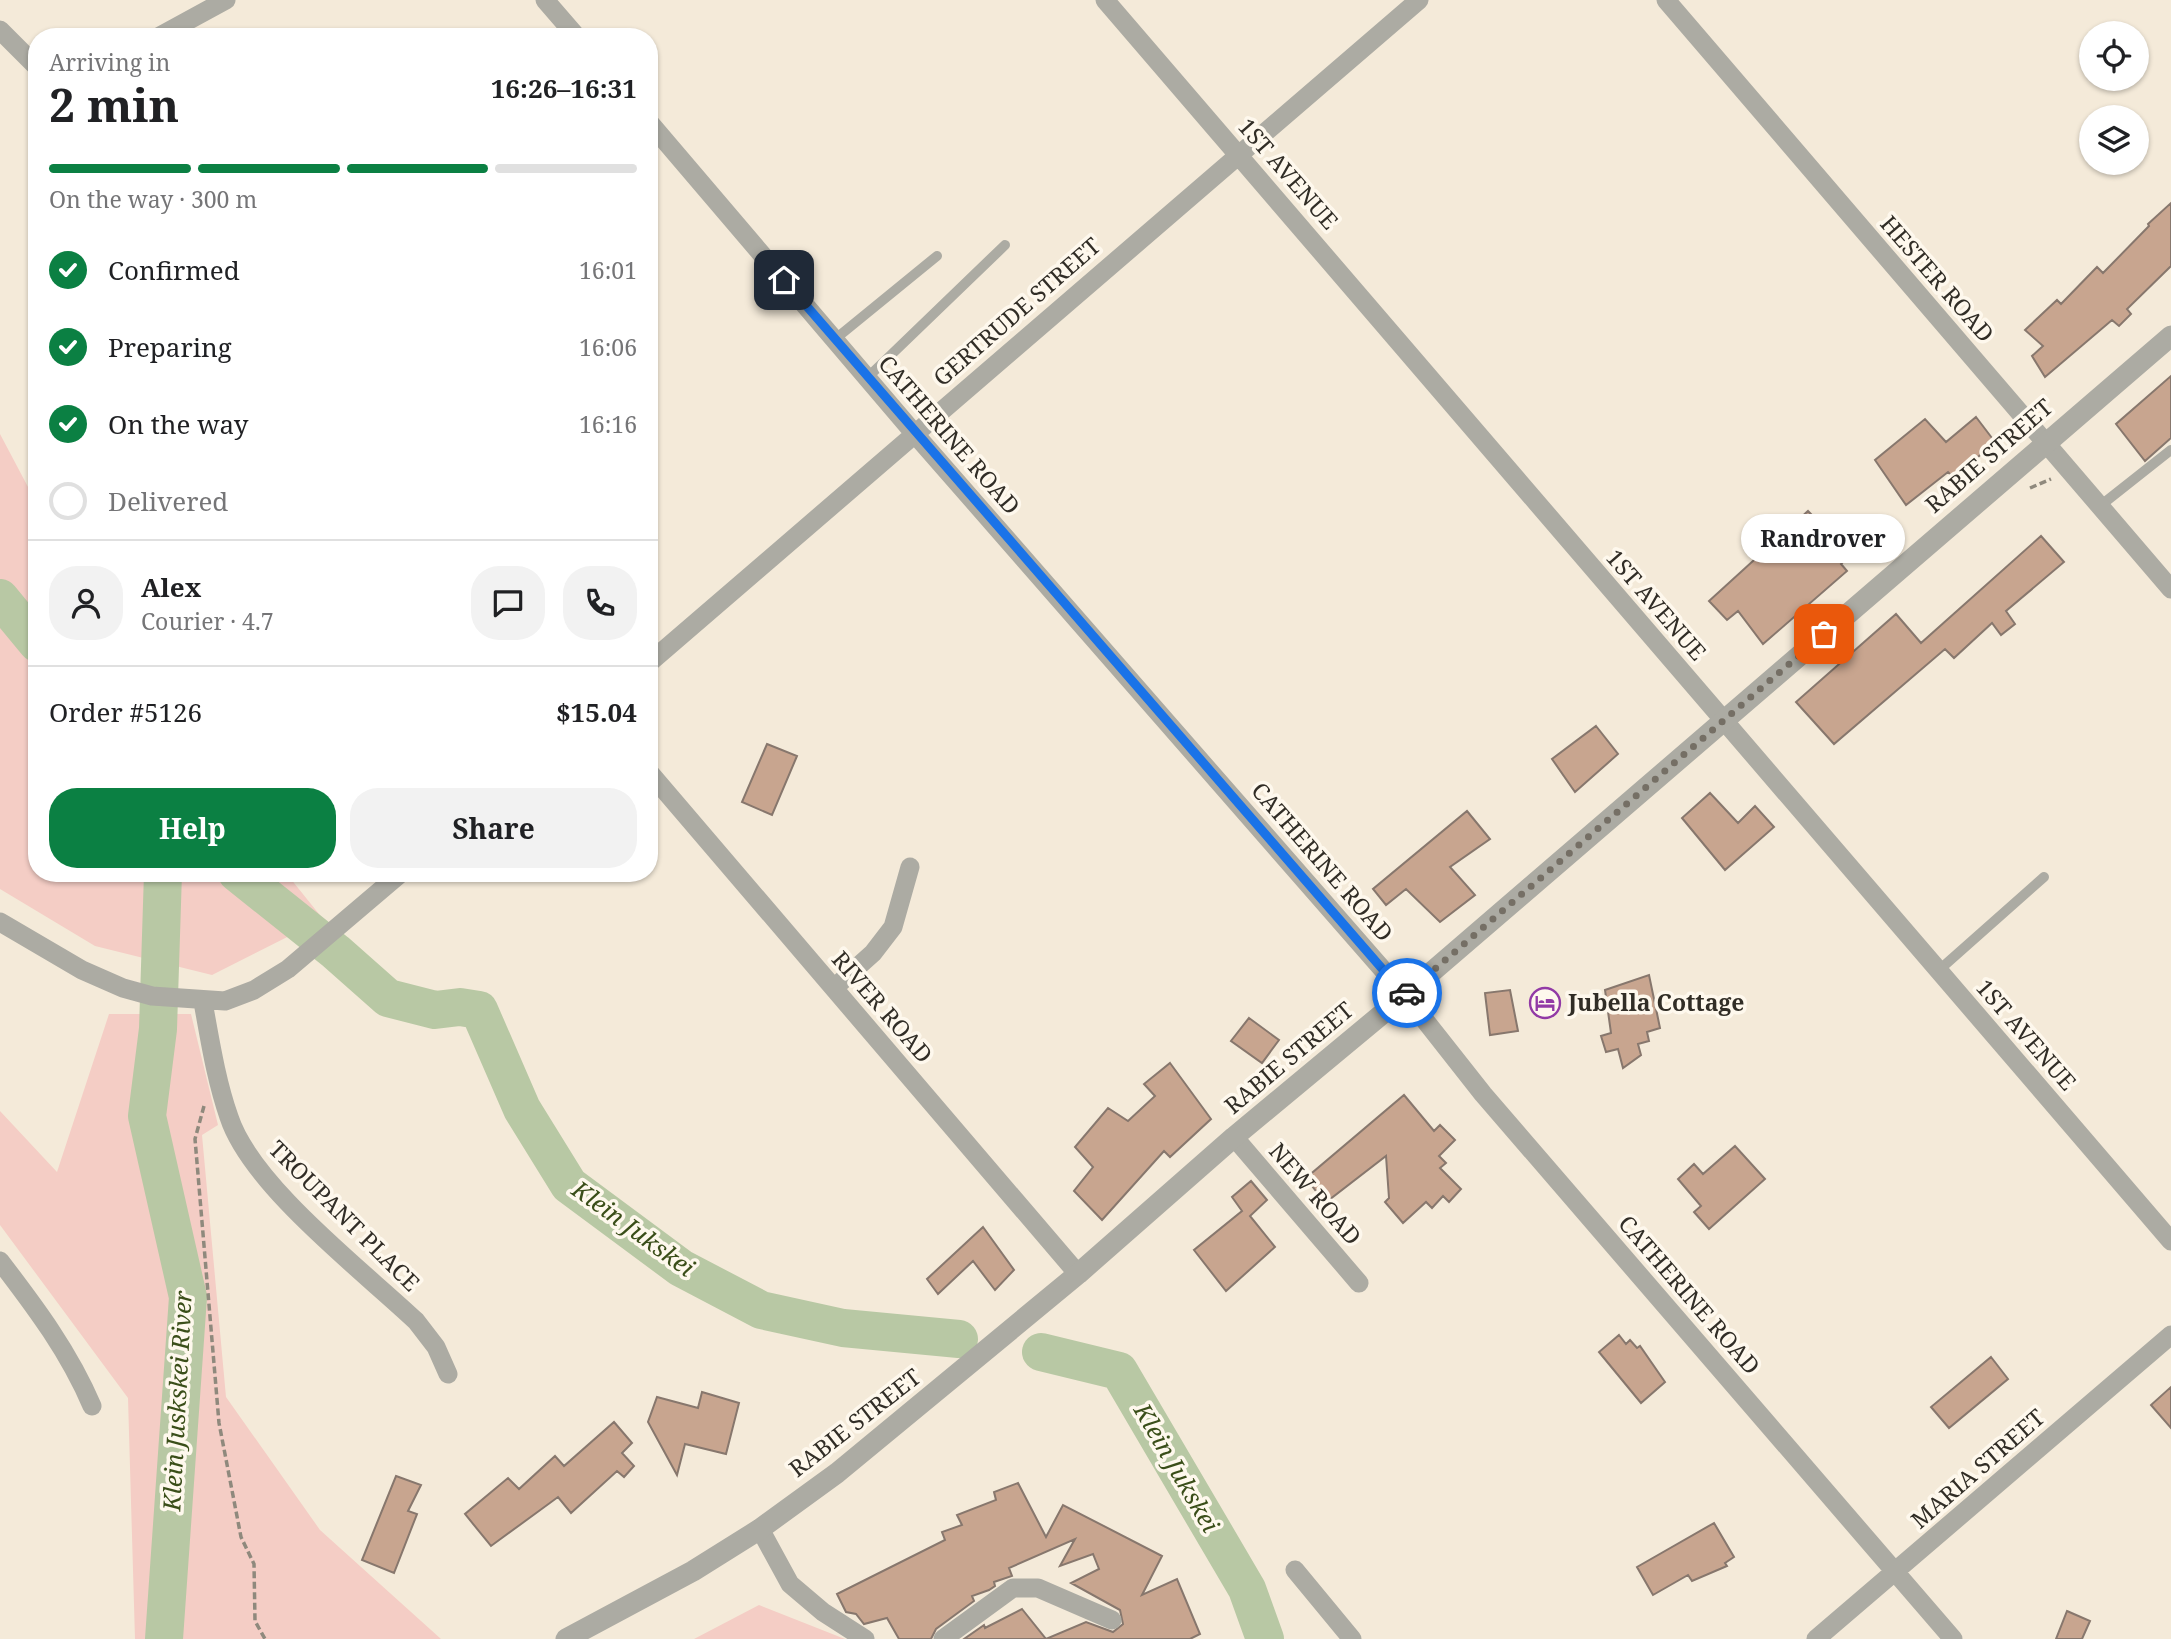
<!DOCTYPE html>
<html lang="en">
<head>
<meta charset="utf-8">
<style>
  body { margin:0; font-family:"Noto Serif",serif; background:#f2f2f2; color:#202124; height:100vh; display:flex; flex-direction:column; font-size:26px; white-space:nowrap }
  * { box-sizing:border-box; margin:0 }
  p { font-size:23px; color:#757577 }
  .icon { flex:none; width:38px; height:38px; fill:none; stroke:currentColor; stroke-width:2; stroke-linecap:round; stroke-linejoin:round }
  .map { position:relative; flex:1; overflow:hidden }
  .side { position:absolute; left:28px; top:28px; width:630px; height:854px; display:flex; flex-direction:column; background:#fff; border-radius:28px; box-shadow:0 2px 5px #0004 }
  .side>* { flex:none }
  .buttons { position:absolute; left:2079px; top:21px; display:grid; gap:14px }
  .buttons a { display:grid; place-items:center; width:70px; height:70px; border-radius:50%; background:#fff; box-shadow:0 2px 5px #0004; font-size:35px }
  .pin { position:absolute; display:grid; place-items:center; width:60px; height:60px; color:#fff; margin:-30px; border-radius:14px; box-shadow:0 4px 10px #0006 }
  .courier { position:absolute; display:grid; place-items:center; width:70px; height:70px; margin:-35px; border:5px solid #1a73e8; border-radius:50%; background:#fff; color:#222; box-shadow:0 2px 9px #0007 }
  .bubble { position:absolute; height:49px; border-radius:24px; background:#fff; box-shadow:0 2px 5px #0004; font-size:23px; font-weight:700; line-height:49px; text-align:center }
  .head em { font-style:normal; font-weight:700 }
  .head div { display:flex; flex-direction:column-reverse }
  .head { display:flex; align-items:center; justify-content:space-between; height:119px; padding:0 21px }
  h1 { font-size:46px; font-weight:700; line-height:52px }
  .bar { display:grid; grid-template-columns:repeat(4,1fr); gap:10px 7px; align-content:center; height:84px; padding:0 21px }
  .bar i { height:9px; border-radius:5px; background:#e0e0e0 }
  .bar .selected { background:#0b8043 }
  .bar p { grid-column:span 4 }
  .line { display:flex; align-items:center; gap:18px; padding:0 21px; border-top:2px solid #e0e0e0 }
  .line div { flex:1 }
  .round { display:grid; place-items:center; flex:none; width:74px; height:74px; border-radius:28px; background:#f2f2f2 }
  ol { padding:0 21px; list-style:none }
  li { display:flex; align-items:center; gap:21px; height:77px }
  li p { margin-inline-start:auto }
  li .icon { padding:7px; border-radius:50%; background:#0b8043; color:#fff; stroke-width:4 }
  li:last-child { color:#757577 }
  li i { width:38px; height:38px; border:4px solid #e0e0e0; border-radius:50% }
  .button { display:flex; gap:14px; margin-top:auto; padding:14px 21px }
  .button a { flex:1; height:80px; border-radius:28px; background:#0b8043; color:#fff; font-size:28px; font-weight:700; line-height:80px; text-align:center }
  .button a+a { background:#f2f2f2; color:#202124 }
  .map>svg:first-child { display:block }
</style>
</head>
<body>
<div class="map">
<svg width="2171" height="1639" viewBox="0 0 2171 1639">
  <rect width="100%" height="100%" fill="#f4ead9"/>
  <path fill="#f4cdc5" d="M0 434 37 504V873H286L323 919 212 975 95 946 0 889Z
    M109 1014H191L218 1125 202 1135 226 1397 320 1530 441 1639H135L128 1398 0 1225V1111L57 1172Z
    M759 1605 845 1639H694Z"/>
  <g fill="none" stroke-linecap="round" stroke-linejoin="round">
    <path stroke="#b8c8a4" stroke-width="38" d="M0 598 37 643
      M163 873 158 1029 147 1116 188 1297 164 1639
      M237 873 336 952 388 998 435 1010 460 1007 479 1010 522 1109 569 1185 681 1268 761 1310 843 1328 959 1339
      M1041 1352 1119 1371 1247 1589 1265 1639"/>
  </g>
  <path fill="#c8a58f" stroke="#87776d" stroke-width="2" d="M2171 203V266L2127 309 2131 314 2119 326 2112 320 2045 377 2032 356 2043 346 2025 330 2057 300 2061 304 2097 267 2103 273 2149 226 2148 224Z
    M2171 376V438L2145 461 2116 424Z
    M1976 417 1995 442 1954 478 1948 472 1906 505 1875 460 1925 419 1946 442Z
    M1808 511 1850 555 1841 564 1847 571 1763 644 1738 611 1727 620 1709 601Z
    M2041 536 2064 562 2006 611 2015 624 2001 635 1992 623 1954 658 1945 649 1834 744 1796 702 1896 614 1921 643Z
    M1596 726 1618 754 1575 792 1552 759Z
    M767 744 797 756 772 815 742 802Z
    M1710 793 1738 823 1755 806 1774 827 1725 870 1682 818Z
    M1467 811 1490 839 1450 867 1475 895 1440 922 1406 889 1386 905 1373 889Z
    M1649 975 1660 1028 1647 1032 1649 1041 1638 1044 1641 1055 1623 1068 1618 1049 1606 1052 1601 1036 1611 1033 1605 990Z
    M1510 990 1518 1031 1490 1035 1485 993Z
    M1249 1018 1279 1040 1262 1063 1231 1041Z
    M1170 1063 1211 1119 1170 1157 1164 1151 1102 1220 1074 1191 1093 1167 1075 1147 1108 1108 1128 1121 1155 1096 1144 1084Z
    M1404 1095 1434 1131 1440 1125 1455 1140 1439 1156 1446 1163 1440 1168 1461 1189 1449 1202 1443 1196 1432 1208 1426 1202 1403 1223 1385 1202 1389 1198 1386 1156 1325 1203 1306 1178Z
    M1735 1146 1765 1179 1709 1229 1694 1212 1701 1206 1678 1179 1694 1164 1703 1174Z
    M1251 1181 1267 1200 1250 1216 1275 1247 1226 1291 1194 1250 1242 1211 1232 1197Z
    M983 1227 1014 1270 995 1290 973 1261 938 1294 927 1279Z
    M1619 1335 1626 1344 1630 1340 1637 1348 1640 1346 1665 1382 1641 1403 1599 1352Z
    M1991 1357 2008 1379 1949 1428 1931 1407Z
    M2171 1387V1428L2151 1405Z
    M702 1392 739 1403 726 1454 685 1444 677 1475 648 1422 657 1397 698 1408Z
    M614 1422 632 1443 622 1453 634 1466 624 1477 617 1471 571 1513 558 1497 491 1546 465 1514 508 1478 519 1489 555 1456 564 1466Z
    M396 1476 421 1485 408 1511 417 1514 394 1573 362 1560Z
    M1018 1483 1046 1537 1063 1505 1162 1556 1142 1595 1177 1579 1200 1634 1190 1639H1046L1086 1622 1113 1632 1123 1624 1120 1610 1071 1583 1099 1569 1093 1554 1060 1566 1075 1539 1009 1568 1012 1576 994 1582 995 1586 989 1590 972 1596 974 1601 936 1629 931 1639H899L887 1618 864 1624 856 1614 846 1612 837 1594 945 1540 942 1532 962 1525 957 1515 996 1500 994 1492Z
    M1714 1523 1734 1557 1725 1563 1727 1566 1692 1581 1688 1575 1653 1595 1637 1567Z
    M1022 1609 1046 1639H964L984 1625 985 1628Z
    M2067 1611 2090 1621 2082 1639H2056Z"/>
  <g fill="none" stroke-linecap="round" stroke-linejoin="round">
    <path stroke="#8f897d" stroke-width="3.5" stroke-dasharray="7 3.5" stroke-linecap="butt" d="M2030 488 2051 479
      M204 1106 195 1139 219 1423 241 1537 254 1564 255 1621 265 1639"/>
    <path stroke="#acaba3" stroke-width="10" d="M834 340 937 256
      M867 378 1005 245
      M2100 506 2171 450
      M1938 971 2044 877"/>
    <path stroke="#acaba3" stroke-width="19" d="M545 0 577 37
      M1105 0 2171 1241
      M1666 0 2171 589
      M0 30 37 67
      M158 37 226 0
      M649 122 914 433 1405 995 1483 1094 1953 1639
      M649 663 1419 0
      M649 772 1078 1274
      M0 922 82 970 123 988 152 996 225 1001 254 990 288 969 401 873
      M834 988 873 953 893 927 910 867
      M203 1002C210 1040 216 1080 229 1117 251 1185 362 1270 416 1321L436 1347 448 1374
      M1234 1137 1359 1283
      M0 1261C36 1308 69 1352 92 1406
      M760 1529 790 1584 823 1612 865 1639
      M1295 1570 1352 1639
      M943 1639 1013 1588H1038L1112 1620
      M1816 1639 2171 1335"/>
    <path stroke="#acaba3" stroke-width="21" d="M566 1639 693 1571 760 1529 837 1473 1078 1274 1234 1137 1405 995 2171 336"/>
  </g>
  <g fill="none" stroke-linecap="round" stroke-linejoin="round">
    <path stroke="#756f65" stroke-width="7" stroke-dasharray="0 12.6" d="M1407 993 1824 634"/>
    <path stroke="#1a73e8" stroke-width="9" d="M784 280 1405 995 1407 993"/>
  </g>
  <defs>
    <g id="hotel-ring" transform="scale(1.575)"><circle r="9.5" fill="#fef8ed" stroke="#923aa6" stroke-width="1.5"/><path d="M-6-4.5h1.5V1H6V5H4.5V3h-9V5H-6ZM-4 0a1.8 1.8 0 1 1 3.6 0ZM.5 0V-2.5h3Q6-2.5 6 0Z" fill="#923aa6"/></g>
  </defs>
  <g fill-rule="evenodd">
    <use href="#hotel-ring" x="1545" y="1003"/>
  </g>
  <g text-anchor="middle" stroke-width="7" stroke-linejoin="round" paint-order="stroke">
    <g font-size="23" fill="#312d26" stroke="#fef8ed">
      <text transform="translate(1288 174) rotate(49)" y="8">1ST AVENUE</text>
      <text transform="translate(1937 279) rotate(49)" y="8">HESTER ROAD</text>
      <text transform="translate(1017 312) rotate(-41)" y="8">GERTRUDE STREET</text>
      <text transform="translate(949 435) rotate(49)" y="8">CATHERINE ROAD</text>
      <text transform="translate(1989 456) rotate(-41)" y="8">RABIE STREET</text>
      <text transform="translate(1656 605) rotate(49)" y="8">1ST AVENUE</text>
      <text transform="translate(1322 862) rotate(49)" y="8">CATHERINE ROAD</text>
      <text transform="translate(882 1007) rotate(49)" y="8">RIVER ROAD</text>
      <text transform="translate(2026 1035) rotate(49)" y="8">1ST AVENUE</text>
      <text transform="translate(1289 1058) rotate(-40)" y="8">RABIE STREET</text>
      <text transform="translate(1315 1194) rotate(49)" y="8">NEW ROAD</text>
      <text transform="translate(344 1216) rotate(45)" y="8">TROUPANT PLACE</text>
      <text transform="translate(1689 1295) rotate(49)" y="8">CATHERINE ROAD</text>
      <text transform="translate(855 1423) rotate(-38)" y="8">RABIE STREET</text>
      <text transform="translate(1978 1469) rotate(-41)" y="8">MARIA STREET</text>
    </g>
    <g font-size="23" font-weight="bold" fill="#312d26" stroke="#fef8ed" text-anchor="start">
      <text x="1568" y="1011">Jubella Cottage</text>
    </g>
    <g font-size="24" font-style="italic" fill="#3a4e19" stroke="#fef8ed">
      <text transform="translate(633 1229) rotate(36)" y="8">Klein Jukskei</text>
      <text transform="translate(178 1401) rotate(-87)" y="8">Klein Juskskei River</text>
      <text transform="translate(1176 1468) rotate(60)" y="8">Klein Jukskei</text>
    </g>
  </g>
</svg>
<div class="buttons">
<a><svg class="icon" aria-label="locate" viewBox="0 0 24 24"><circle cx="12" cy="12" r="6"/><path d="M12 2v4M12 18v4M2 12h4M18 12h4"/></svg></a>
<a><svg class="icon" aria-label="layers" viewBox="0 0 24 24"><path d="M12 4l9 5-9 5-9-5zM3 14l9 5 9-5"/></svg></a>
</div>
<div class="pin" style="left:1824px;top:634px;background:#ea580c"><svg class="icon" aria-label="bag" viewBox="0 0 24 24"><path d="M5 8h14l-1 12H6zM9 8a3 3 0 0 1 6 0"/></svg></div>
<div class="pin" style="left:784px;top:280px;background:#1f2937"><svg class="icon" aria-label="home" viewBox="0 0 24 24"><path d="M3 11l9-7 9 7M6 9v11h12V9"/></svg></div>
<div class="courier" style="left:1407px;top:993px"><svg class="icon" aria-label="car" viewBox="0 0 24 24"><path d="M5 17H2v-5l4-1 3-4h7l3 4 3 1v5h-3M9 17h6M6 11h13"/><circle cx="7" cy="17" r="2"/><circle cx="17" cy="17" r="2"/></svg></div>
<div class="bubble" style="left:1741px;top:514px;width:164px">Randrover</div>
<section class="side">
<div class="head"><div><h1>2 min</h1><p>Arriving in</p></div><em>16:26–16:31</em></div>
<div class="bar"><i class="selected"></i><i class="selected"></i><i class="selected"></i><i></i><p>On the way · 300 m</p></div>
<ol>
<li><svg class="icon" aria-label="check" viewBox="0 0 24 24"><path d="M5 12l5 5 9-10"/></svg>Confirmed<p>16:01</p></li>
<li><svg class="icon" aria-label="check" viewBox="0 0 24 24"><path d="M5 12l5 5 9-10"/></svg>Preparing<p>16:06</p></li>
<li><svg class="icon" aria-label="check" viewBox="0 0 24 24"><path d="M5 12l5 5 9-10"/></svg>On the way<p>16:16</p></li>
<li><i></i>Delivered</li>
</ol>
<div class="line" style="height:126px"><a class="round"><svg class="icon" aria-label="person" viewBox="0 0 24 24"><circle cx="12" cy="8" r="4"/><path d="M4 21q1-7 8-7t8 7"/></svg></a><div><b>Alex</b><p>Courier · 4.7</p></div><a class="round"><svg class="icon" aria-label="chat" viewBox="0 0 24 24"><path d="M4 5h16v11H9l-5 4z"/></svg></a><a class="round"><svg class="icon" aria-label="phone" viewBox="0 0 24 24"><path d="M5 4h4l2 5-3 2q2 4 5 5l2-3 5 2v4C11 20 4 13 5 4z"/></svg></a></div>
<div class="line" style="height:91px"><div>Order #5126</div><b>$15.04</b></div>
<div class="button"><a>Help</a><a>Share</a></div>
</section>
</div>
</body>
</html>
